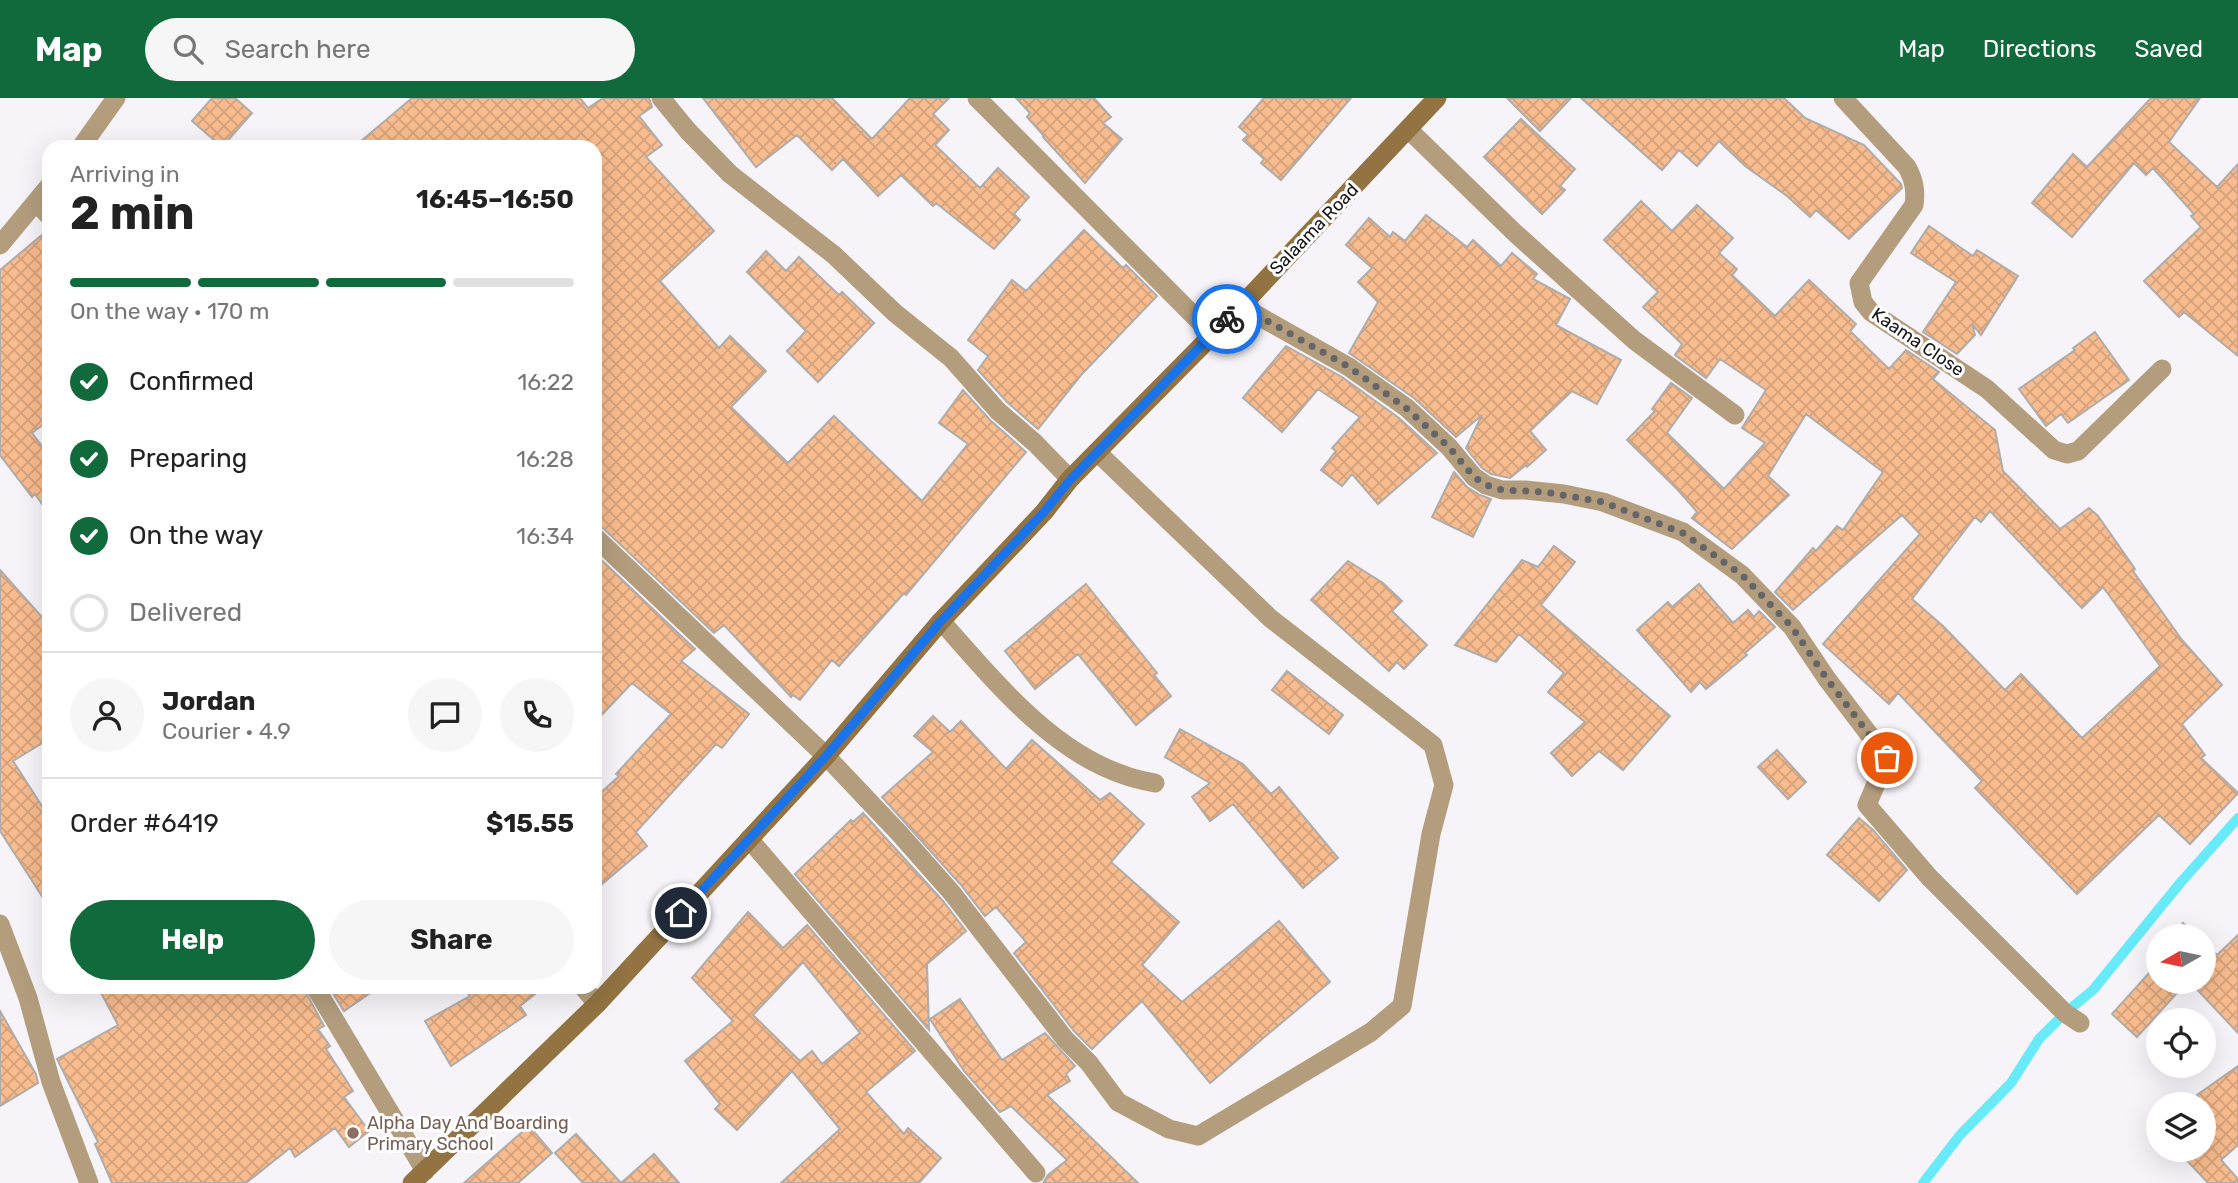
<!DOCTYPE html>
<html lang="en">
<head>
<meta charset="utf-8">
<style>
  body { margin:0; font-family:Rubik,sans-serif; background:#f6f6f6; color:#222; height:100vh; display:flex; flex-direction:column; font-size:26px; white-space:nowrap }
  * { box-sizing:border-box; margin:0 }
  p { font-size:23px; color:#767676 }
  .icon { flex:none; width:38px; height:38px; fill:none; stroke:currentColor; stroke-width:2; stroke-linecap:round; stroke-linejoin:round }
  .map { position:relative; flex:1; overflow:hidden }
  .panel { position:absolute; left:42px; top:42px; width:560px; height:854px; display:flex; flex-direction:column; background:#fff; border-radius:21px; box-shadow:0 7px 28px #0002 }
  .panel>* { flex:none }
  .needle { width:46px; rotate:261deg }
  .tools { position:absolute; left:2146px; top:826px; display:grid; gap:14px }
  .tools a { display:grid; place-items:center; width:70px; height:70px; border-radius:50%; background:#fff; box-shadow:0 7px 28px #0002; font-size:35px }
  .pin { position:absolute; display:grid; place-items:center; width:60px; height:60px; color:#fff; margin:-30px; border:4px solid #fff; border-radius:50%; box-shadow:0 2px 7px #0007 }
  .courier { position:absolute; display:grid; place-items:center; width:70px; height:70px; margin:-35px; border:5px solid #1a73e8; border-radius:50%; background:#fff; color:#222; box-shadow:0 2px 9px #0007 }
  .head em { font-style:normal; font-weight:700 }
  .head div { display:flex; flex-direction:column-reverse }
  .head { display:flex; align-items:center; justify-content:space-between; height:119px; padding:0 28px }
  h1 { font-size:46px; font-weight:700; line-height:52px }
  .bar { display:grid; grid-template-columns:repeat(4,1fr); gap:10px 7px; align-content:center; height:84px; padding:0 28px }
  .bar i { height:9px; border-radius:5px; background:#e0e0e0 }
  .bar .active { background:#116a3c }
  .bar p { grid-column:span 4 }
  .line { display:flex; align-items:center; gap:18px; padding:0 28px; border-top:2px solid #e0e0e0 }
  .line div { flex:1 }
  .round { display:grid; place-items:center; flex:none; width:74px; height:74px; border-radius:37px; background:#f6f6f6 }
  ol { padding:0 28px; list-style:none }
  li { display:flex; align-items:center; gap:21px; height:77px }
  li p { margin-inline-start:auto }
  li .icon { padding:7px; border-radius:50%; background:#116a3c; color:#fff; stroke-width:4 }
  li:last-child { color:#767676 }
  li i { width:38px; height:38px; border:4px solid #e0e0e0; border-radius:50% }
  .button { display:flex; gap:14px; margin-top:auto; padding:14px 28px }
  .button a { flex:1; height:80px; border-radius:42px; background:#116a3c; color:#fff; font-size:28px; font-weight:700; line-height:80px; text-align:center }
  .button a+a { background:#f6f6f6; color:#222 }
  header { display:flex; align-items:center; gap:42px; box-sizing:border-box; height:98px; padding:0 35px; background:#116a3c; color:#fff }
  header strong { font-size:33px }
  nav { display:flex; gap:38px; margin-inline-start:auto; font-size:24px }
  .search { width:490px; height:63px; background:#f6f6f6; display:flex; align-items:center; gap:18px; box-sizing:border-box; padding:0 24px; border-radius:38px; color:#767676; font-size:26px }
  .map>svg:first-child { display:block }
</style>
</head>
<body>
<header>
<strong>Map</strong>
<div class="search"><svg class="icon" aria-label="search" viewBox="0 0 24 24"><circle cx="10" cy="10" r="6"/><path d="M15 15l6 6"/></svg>Search here</div>
<nav><a>Map</a><a>Directions</a><a>Saved</a></nav>
</header>
<div class="map">
<svg width="2238" height="1085" viewBox="0 0 2238 1085">
  <defs>
    <pattern id="building-cross-hatch" width="8" height="8" patternUnits="userSpaceOnUse" patternTransform="scale(1.75)"><rect width="8" height="8" fill="#f8bc8e"/><path d="M0 0l8 8M0 8l8-8" fill="none" stroke="#d4a17a"/></pattern>
  </defs>
  <rect width="100%" height="100%" fill="#f6f4f9"/>
  <g fill="none" stroke-linecap="round" stroke-linejoin="round">
    <path stroke="#68eaf8" stroke-width="10" d="M1923 1085 1960 1037 2011 985 2039 941 2065 915 2093 892 2181 784 2238 720"/>
  </g>
  <path fill="url(#building-cross-hatch)" stroke="#b0aca9" stroke-width="2" fill-rule="evenodd" d="M212 0H235L252 15 222 49 192 23Z
    M412 0H580L588 10 603 0H649L652 9 639 18 662 47 646 59 714 133 660 183 719 250 730 238 766 273 731 309 788 365 834 318 922 403 968 346 939 325 963 292 990 322 1026 354 906 497 904 495 839 568 832 562 800 602 793 597 791 599 724 527 714 535 603 430 595 427V49H354Z
    M703 0H832L872 41 910 0H949L933 16 949 32 935 47 980 90 998 70 1029 99 1014 116 1020 122 994 151 936 105 933 108 901 77 878 98 843 61 832 72 797 37 756 69Z
    M1016 0H1094L1111 19 1103 25 1122 41 1085 85 1043 39 1044 38 1027 19 1030 15Z
    M1264 0H1351L1281 82 1261 65 1264 61 1243 42 1248 37 1239 29Z
    M1507 0H1571L1540 33Z
    M1581 0H1784L1805 20 1864 47 1901 86 1902 90 1849 141 1816 112 1810 119 1787 98 1745 68 1719 43 1697 68 1679 52 1662 72Z
    M2151 0H2200L2169 44 2217 89 2238 66V258L2184 214 2179 219 2144 183 2201 129 2191 118 2194 116 2153 70 2146 77 2134 65 2072 139 2032 105 2073 56 2087 69Z
    M1521 21 1575 71 1560 88 1565 92 1542 116 1484 59Z
    M1641 103 1672 133 1697 107 1733 140 1719 155 1737 171 1732 177 1775 218 1809 182 1856 226 1850 233 1889 271 1906 252 1939 274 1933 281 1995 332 2003 373 2060 431 2089 410 2098 418 2135 471 2133 473 2182 542 2222 587 2182 626 2205 657 2201 660 2238 695 2190 746 2159 717 2077 796 1975 690 1982 683 1898 595 1889 606 1823 546 1920 436 1902 417 1793 512 1775 494 1813 450 1816 453 1837 428 1843 432 1883 374 1806 316 1768 378 1789 397 1732 451 1692 420 1697 414 1678 392 1627 342 1655 313 1652 311 1671 285 1692 300 1667 335 1724 391 1765 345 1742 330 1766 292 1720 261 1706 280 1675 257 1682 246 1643 209 1658 194 1604 142ZM1990 413 2082 510 2103 489 2160 568 2082 640 2021 576 2005 592 1943 528 1912 501 1975 419 1981 424Z
    M1426 117 1467 149 1473 142 1501 168 1512 155 1537 176 1533 181 1570 201 1556 227 1621 262 1597 306 1572 293 1530 333 1546 352 1527 369 1526 367 1510 380 1491 376 1482 370 1466 350 1482 317 1456 339 1414 300 1349 255 1378 204 1358 184 1372 170 1346 147 1369 120 1390 139 1393 134 1405 143Z
    M1929 128 1973 158 1977 152 2018 178 1981 237 1972 226 1975 237 1957 256 1923 234 1956 184 1911 155Z
    M49 131V322L32 335 49 357V416L35 396 32 399 0 357V172Z
    M1084 132 1123 170 1126 167 1157 198 1082 276 1038 331 1007 304 978 272 988 258 968 242 1012 182 1026 193Z
    M766 153 786 173 799 159 839 197 842 194 874 225 818 284 787 253 806 233 747 174Z
    M2095 234 2129 282 2068 325 2061 316 2046 328 2019 291 2075 252 2073 250Z
    M1286 248 1342 279 1399 320 1437 355 1378 406 1352 376 1342 388 1321 372 1336 353 1332 350 1360 319 1318 291 1282 334 1243 300Z
    M1454 374 1467 389 1480 397 1491 401 1473 439 1432 419Z
    M1554 448 1575 464 1541 507 1670 618 1623 672 1599 653 1572 678 1551 655 1585 624 1548 594 1564 575 1519 536 1496 564 1455 547 1522 462 1538 469Z
    M595 456 695 551 681 563 749 616 722 650 716 646 636 734 647 748 595 792V700L619 678 616 676 671 616 632 585 595 624Z
    M1348 463 1383 485 1402 503 1392 513 1427 547 1404 571 1397 564 1389 573 1311 502Z
    M0 472 49 527V641L13 663 49 719V809L0 733Z
    M1086 486 1157 575 1154 577 1171 598 1136 627 1078 556 1035 591 1005 553Z
    M1699 486 1733 525 1748 512 1754 519 1759 513 1775 529 1745 555 1747 557 1706 591 1700 584 1691 594 1637 532 1668 504 1672 509Z
    M1287 573 1343 617 1329 636 1272 592Z
    M933 618 950 634 961 623 1006 671 1032 642 1100 702 1110 695 1144 726 1111 764 1179 824 1142 867 1182 904 1279 823 1330 884 1210 985 1142 903 1092 951 1074 933 1014 855 1026 844 996 809 985 818 961 787 882 699 933 654 914 638Z
    M1180 631 1243 666 1271 696 1279 689 1338 760 1303 790 1233 706 1210 723 1192 699 1210 685 1165 659Z
    M1777 652 1806 684 1788 701 1758 669Z
    M863 715 943 803 966 833 927 866 929 932 795 776 851 722 853 724Z
    M1859 720 1873 732 1907 772 1879 803 1827 757Z
    M748 814 783 850 807 827 915 953 866 994 904 1036 908 1030 941 1060 919 1085H781L840 1031 792 973 737 1032 715 1011 720 1006 685 963 733 923 692 880ZM803 864 860 935 822 966 812 953 800 963 753 917Z
    M2183 825 2197 838H2172Z
    M2238 837V935L2190 884H2203V844L2217 857Z
    M2158 865V884H2187L2137 939 2112 916Z
    M98 889H303L324 928 318 931 330 948 326 951 353 993 344 999 369 1033 349 1049 335 1030 295 1059 290 1050 246 1085H112L95 1046 98 1044 57 961 118 927Z
    M329 889H379L344 913Z
    M463 889H544L520 908 526 917 451 968 425 923 470 898Z
    M960 901 1002 962 1045 935 1075 968 1066 976 1070 983 1047 997 1138 1085H1043L1048 1077 1067 1062 1011 1008 1000 1014 964 973 930 921Z
    M0 913 36 976 38 985 0 1008Z
    M2238 968V1047L2221 1062 2238 1081V1085H2208L2177 1052H2203V1006H2195L2200 1001 2197 997Z
    M529 1028 552 1055 518 1085H464Z
    M576 1036 621 1085 654 1056 679 1085H583L555 1055Z"/>
  <g fill="none" stroke-linecap="round" stroke-linejoin="round">
    <path stroke="#b39d7d" stroke-width="19" d="M661 0 688 33 730 76 834 157 895 215 951 260 998 313 1035 345 1070 381
      M977 0 1212 236
      M1843 0 1907 69C1914 82 1916 92 1914 107L1859 185 1863 204 1871 214 1987 291 2054 352 2067 356 2078 353 2162 271
      M1409 32 1515 135 1634 242 1735 317
      M81 49 116 0
      M36 104 49 118
      M0 147 49 88
      M1241 208 1349 269 1407 310 1449 349 1474 379 1486 387 1502 392H1525L1564 396 1603 404 1683 434 1742 477 1792 529 1827 581 1887 660 1867 707 1929 779 2065 915 2080 925
      M595 439 826 658 899 735 952 795 1065 941 1089 965 1118 1004 1169 1031 1198 1038 1371 934 1402 908 1431 736 1444 687 1433 647 1270 520 1097 354
      M941 523C992 580 1049 652 1124 677 1134 681 1145 683 1155 685
      M749 741 1036 1075
      M0 826 28 900 51 984 89 1085
      M315 889 425 1073
      M583 889 597 906"/>
    <path stroke="#927341" stroke-width="19" d="M412 1085 597 906 826 658 941 523 1044 414 1070 381 1241 208 1437 0"/>
  </g>
  <g fill="none" stroke-linecap="round" stroke-linejoin="round">
    <path stroke="#656467" stroke-width="7" stroke-dasharray="0 12.6" d="M1227 221 1241 208 1349 269 1406 310 1449 349 1474 379 1486 387 1502 392 1545 394 1603 404 1683 435 1742 477 1792 529 1827 581 1887 660"/>
    <path stroke="#1a73e8" stroke-width="9" d="M681 815 826 658 941 523 1044 414 1070 382 1227 221"/>
  </g>
  <circle fill="#8d6e63" stroke="#fff" stroke-width="2.5" cx="353" cy="1035" r="7"/>
  <g text-anchor="middle" stroke-width="6" stroke-linejoin="round" paint-order="stroke">
    <g font-size="18" fill="#171618" stroke="#fff">
      <text transform="translate(1314 131) rotate(-46)" y="6">Salaama Road</text>
      <text transform="translate(1918 244) rotate(34)" y="6">Kaama Close</text>
    </g>
    <g font-size="18" fill="#785e54" stroke="#fff" text-anchor="start">
      <text x="367" y="1031">Alpha Day And Boarding<tspan x="367" dy="21">Primary School</tspan></text>
    </g>
  </g>
</svg>
<div class="tools">
<a><svg class="needle" viewBox="-14 -14 28 28"><path d="M0-13l5 13h-10z" fill="#e53935"/><path d="M0 13l5-13h-10z" fill="#767676"/></svg></a>
<a><svg class="icon" aria-label="locate" viewBox="0 0 24 24"><circle cx="12" cy="12" r="6"/><path d="M12 2v4M12 18v4M2 12h4M18 12h4"/></svg></a>
<a><svg class="icon" aria-label="layers" viewBox="0 0 24 24"><path d="M12 4l9 5-9 5-9-5zM3 14l9 5 9-5"/></svg></a>
</div>
<div class="pin" style="left:1887px;top:660px;background:#ea580c"><svg class="icon" aria-label="bag" viewBox="0 0 24 24"><path d="M5 8h14l-1 12H6zM9 8a3 3 0 0 1 6 0"/></svg></div>
<div class="pin" style="left:681px;top:815px;background:#1f2937"><svg class="icon" aria-label="home" viewBox="0 0 24 24"><path d="M3 11l9-7 9 7M6 9v11h12V9"/></svg></div>
<div class="courier" style="left:1227px;top:221px"><svg class="icon" aria-label="bike" viewBox="0 0 24 24"><circle cx="6" cy="16" r="4"/><circle cx="18" cy="16" r="4"/><path d="M6 16l4-8h5l3 8M10 8l3 8H6M13 5h3"/></svg></div>
<section class="panel">
<div class="head"><div><h1>2 min</h1><p>Arriving in</p></div><em>16:45–16:50</em></div>
<div class="bar"><i class="active"></i><i class="active"></i><i class="active"></i><i></i><p>On the way · 170 m</p></div>
<ol>
<li><svg class="icon" aria-label="check" viewBox="0 0 24 24"><path d="M5 12l5 5 9-10"/></svg>Confirmed<p>16:22</p></li>
<li><svg class="icon" aria-label="check" viewBox="0 0 24 24"><path d="M5 12l5 5 9-10"/></svg>Preparing<p>16:28</p></li>
<li><svg class="icon" aria-label="check" viewBox="0 0 24 24"><path d="M5 12l5 5 9-10"/></svg>On the way<p>16:34</p></li>
<li><i></i>Delivered</li>
</ol>
<div class="line" style="height:126px"><a class="round"><svg class="icon" aria-label="person" viewBox="0 0 24 24"><circle cx="12" cy="8" r="4"/><path d="M4 21q1-7 8-7t8 7"/></svg></a><div><b>Jordan</b><p>Courier · 4.9</p></div><a class="round"><svg class="icon" aria-label="chat" viewBox="0 0 24 24"><path d="M4 5h16v11H9l-5 4z"/></svg></a><a class="round"><svg class="icon" aria-label="phone" viewBox="0 0 24 24"><path d="M5 4h4l2 5-3 2q2 4 5 5l2-3 5 2v4C11 20 4 13 5 4z"/></svg></a></div>
<div class="line" style="height:91px"><div>Order #6419</div><b>$15.55</b></div>
<div class="button"><a>Help</a><a>Share</a></div>
</section>
</div>
</body>
</html>
